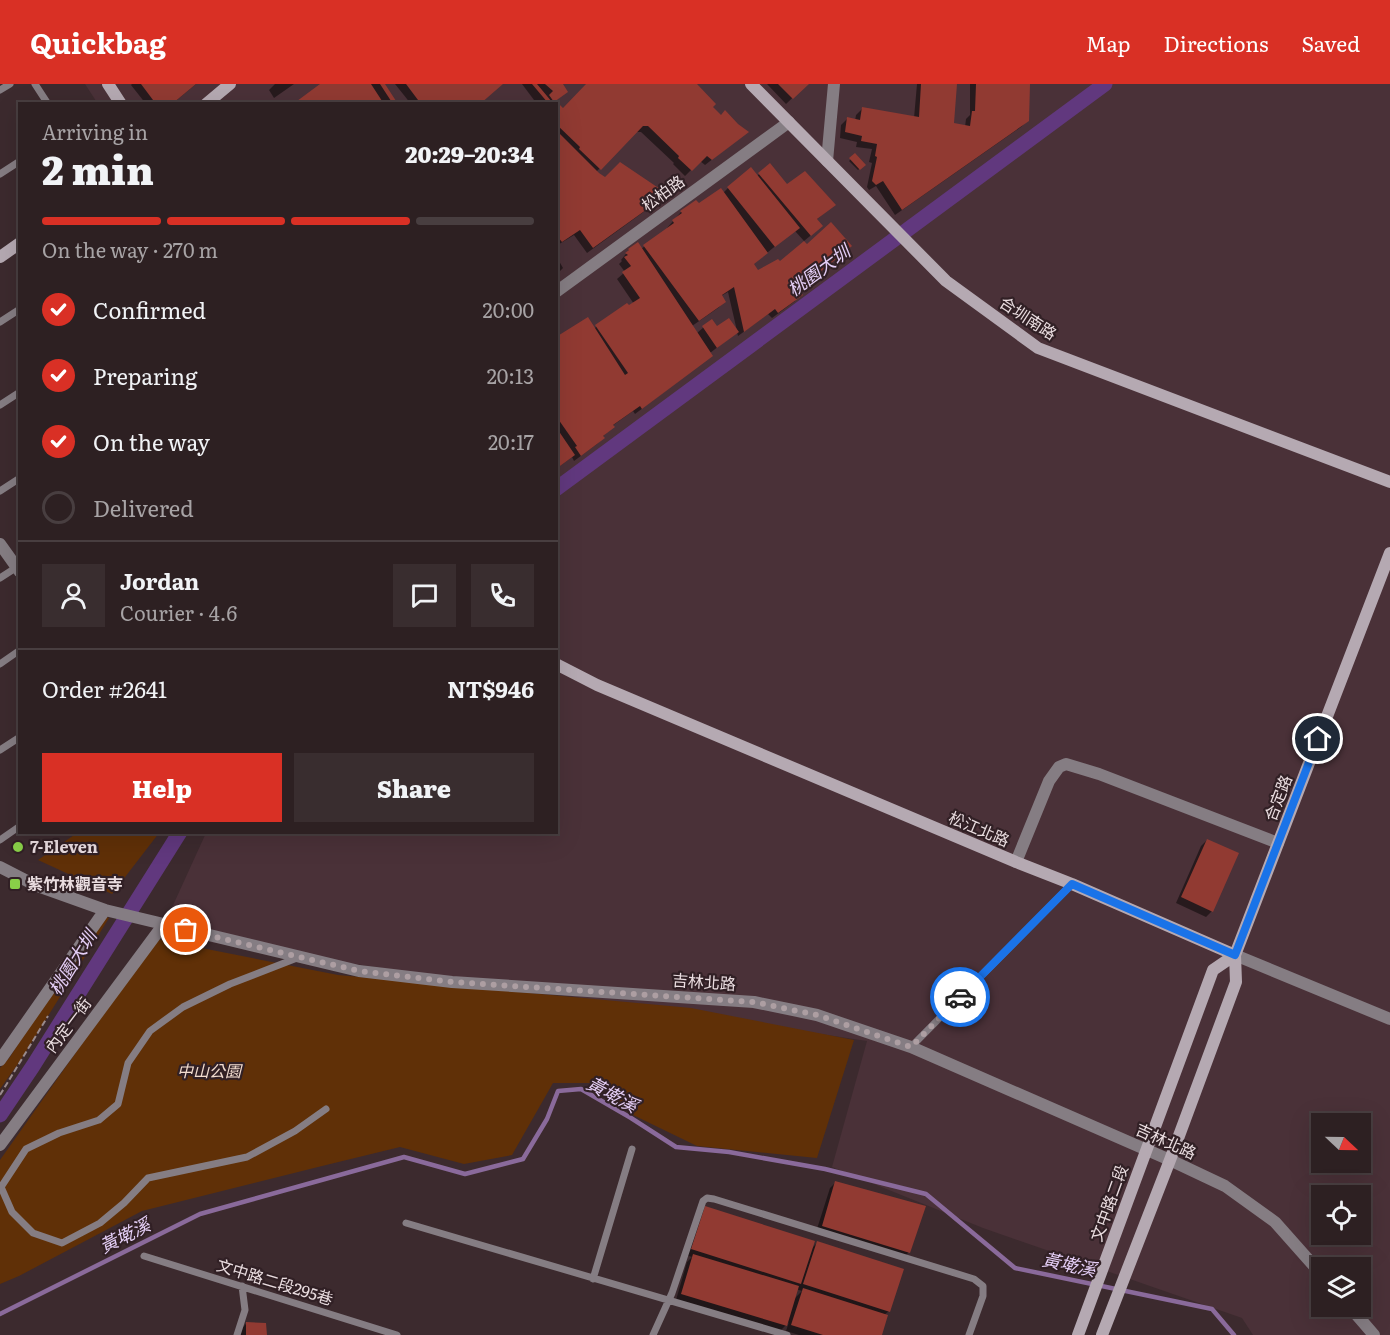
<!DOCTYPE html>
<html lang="en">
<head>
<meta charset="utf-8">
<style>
  body { margin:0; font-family:Literata,"Noto Sans TC",serif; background:#392d2f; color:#f1f3f6; height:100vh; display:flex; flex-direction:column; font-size:22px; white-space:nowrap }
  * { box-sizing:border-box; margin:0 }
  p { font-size:20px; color:#a7a3a5 }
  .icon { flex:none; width:33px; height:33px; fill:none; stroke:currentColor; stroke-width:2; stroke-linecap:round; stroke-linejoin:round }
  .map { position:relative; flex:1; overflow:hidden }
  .drawer { position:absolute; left:18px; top:18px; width:540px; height:732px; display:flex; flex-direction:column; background:#2d2022; border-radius:0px; box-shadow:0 6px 24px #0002,0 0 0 2px #483e40 }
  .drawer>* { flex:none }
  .needle { width:39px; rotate:112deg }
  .tools { position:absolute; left:1311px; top:1029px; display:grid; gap:12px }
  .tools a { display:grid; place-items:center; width:60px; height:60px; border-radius:0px; background:#2d2022; box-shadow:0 6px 24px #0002,0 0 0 2px #483e40; font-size:30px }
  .pin { position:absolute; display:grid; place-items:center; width:51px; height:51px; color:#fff; margin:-26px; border:3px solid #fff; border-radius:50%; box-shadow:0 2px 6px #0007 }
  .courier { position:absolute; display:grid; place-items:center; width:60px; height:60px; margin:-30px; border:4px solid #1a73e8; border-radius:50%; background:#fff; color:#222; box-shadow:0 2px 8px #0007 }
  .headline em { font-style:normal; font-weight:800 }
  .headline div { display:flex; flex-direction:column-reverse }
  .headline { display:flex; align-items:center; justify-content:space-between; height:102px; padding:0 24px }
  h1 { font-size:39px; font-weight:800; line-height:45px }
  .bar { display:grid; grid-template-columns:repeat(4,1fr); gap:9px 6px; align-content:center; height:72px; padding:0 24px }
  .bar i { height:8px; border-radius:4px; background:#483e40 }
  .bar .active { background:#d93025 }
  .bar p { grid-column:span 4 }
  .line { display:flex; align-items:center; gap:15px; padding:0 24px; border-top:2px solid #483e40 }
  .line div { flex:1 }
  .round { display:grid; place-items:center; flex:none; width:63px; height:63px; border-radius:0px; background:#392d2f }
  ol { padding:0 24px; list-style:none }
  li { display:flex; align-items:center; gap:18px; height:66px }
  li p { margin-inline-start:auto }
  li .icon { padding:6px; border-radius:50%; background:#d93025; color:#fff; stroke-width:4 }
  li:last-child { color:#a7a3a5 }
  li i { width:33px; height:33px; border:3px solid #483e40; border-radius:50% }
  .primary-button { display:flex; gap:12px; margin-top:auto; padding:12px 24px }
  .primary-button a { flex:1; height:69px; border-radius:0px; background:#d93025; color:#fff; font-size:24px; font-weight:800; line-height:69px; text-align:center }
  .primary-button a+a { background:#392d2f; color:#f1f3f6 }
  header { display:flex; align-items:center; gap:36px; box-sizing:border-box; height:84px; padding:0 30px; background:#d93025; color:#fff }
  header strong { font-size:28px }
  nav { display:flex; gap:33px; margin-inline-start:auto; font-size:21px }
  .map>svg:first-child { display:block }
</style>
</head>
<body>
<header>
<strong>Quickbag</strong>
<nav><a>Map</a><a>Directions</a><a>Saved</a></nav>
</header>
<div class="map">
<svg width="1390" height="1251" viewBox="0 0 1390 1251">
  <rect width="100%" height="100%" fill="#3c2a2e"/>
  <path fill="#4a3138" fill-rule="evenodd" d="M85 0H1390V1251H1253L1242 1234 983 1144 832 1083 867 957 149 849 164 841 206 749 556 748V20H98ZM1322 1040H1360V1078H1322ZM1322 1112H1360V1150H1322ZM1322 1184H1360V1222H1322Z"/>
  <path fill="#603007" d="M77 749V748L159 749 112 810 38 776Z
    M99 830 109 834 20 977 0 1005V984L10 973Z
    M156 855 338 891 691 924 854 956 817 1074 697 1062 631 1030 603 999H553L512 1071 464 1080 400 1063 318 1083 142 1127 19 1192 0 1200V1076Z"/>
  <path fill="#0007" fill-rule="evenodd" d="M132 0H196L172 20H146L131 1Z
    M275 0H294L274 14 269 6Z
    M323 0H383L396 20H295Z
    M395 0H502L479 20H411Z
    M522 0H561L566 8 555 17 562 26 588 0H694L711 23 741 53 705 81 700 77 685 92 673 80 674 79 641 48H636L596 88 605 95 651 116 649 124 587 169 574 151 556 162V20H537Z
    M767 0H807L786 20Z
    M917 0H956L953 40 965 43 966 35 970 31V0H1029L1028 36 1021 43 895 131 876 102 869 106 867 103 872 79 869 78 872 65 856 63 857 58 840 54 841 41 847 35 855 37 856 31 862 25 914 34Z
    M855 71 864 81 858 86 849 77Z
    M770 81 787 102 834 121 816 136 815 148 804 157 795 147H794L752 181 758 188 797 206 795 217 772 234 768 230 738 252 737 248 710 269 705 277 635 330 633 327 612 342 613 343 602 353 603 354 597 360 574 377 572 373 556 385V255L593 245 634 220 617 195 625 188 619 180 622 177 621 176 629 166 641 165 668 145 667 144 681 128 699 122 723 109 728 104 757 92ZM728 208 737 247 717 245 711 237 697 249 692 242 718 224 724 218 721 212Z
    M559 177 563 184 556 191V178Z
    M1207 756 1212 827 1206 833 1176 819 1201 762Z
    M836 1098 924 1123 908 1169 902 1175 816 1148 830 1104Z
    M706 1123 811 1165 818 1158 889 1227 884 1231 881 1251H799L786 1247 789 1238 780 1247 676 1216 687 1178 692 1173 686 1171 700 1129ZM796 1205 802 1207 793 1216Z
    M246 1240 265 1251H238V1248Z"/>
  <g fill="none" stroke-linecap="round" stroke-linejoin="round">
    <path stroke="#8a6a9b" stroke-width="4.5" d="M0 1230 200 1130 404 1073 465 1090 523 1075 547 1035 558 1007 581 1005 631 1034 676 1063 729 1068 825 1085 926 1110 1015 1184 1212 1225 1234 1251"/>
    <path stroke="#61387e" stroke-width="15" d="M556 405 1105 0
      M0 1031 33 982 180 748"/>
  </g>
  <path fill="#913a32" d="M141 0H196L172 20H156Z
    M320 0H371L384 20H293Z
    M380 0H385L398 20H393Z
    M406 0H503L480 20H421Z
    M532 0H537L552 18 548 19Z
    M545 0H563L568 8 554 18 549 11 553 7Z
    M586 0H697L716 20 713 23 721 31 725 26 738 40 749 48 712 76 707 72 692 87 678 74 679 72 648 42H643L601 86 579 65 580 63 556 40V17L563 24Z
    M778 0H809L793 15Z
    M921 0H957L954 39 970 42 972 27H975L976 0H1030L1029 37 902 126 883 97 876 101 872 97 877 73 875 72 877 60 861 57 862 52 845 48 847 33 860 36 862 23 919 33Z
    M556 46 599 89 605 93 620 78 660 105 653 115 657 118 593 164 580 146 562 158 556 151Z
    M855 69 866 81 860 86 849 74Z
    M770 79 787 100 805 87 836 121 817 135 823 142 811 152 758 89Z
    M751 83 800 144 775 163 727 103Z
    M721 104 768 169 754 180 758 186 778 175 780 177 804 157 807 160 831 138 852 162 798 206 803 211 778 229 775 225 744 248 734 203 722 211 726 218 699 237 643 161 674 139 672 136 682 129 680 127 696 116 699 119Z
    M638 158 713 272 642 325 640 322 613 341 615 343 603 352 605 354 581 372 575 363 577 362 556 332V253L588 233 625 291 628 289 595 241 627 219 629 221 640 214 622 188 631 182 624 173 628 171 625 169 629 166 628 165Z
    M729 234 739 248 717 264 702 242 712 235 717 242Z
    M556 343 575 371 556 385Z
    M1207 755 1239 769 1213 828 1181 813Z
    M835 1097 926 1122 910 1169 822 1142Z
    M705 1122 815 1157 801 1200 691 1165Z
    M817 1157 904 1185 890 1228 803 1200Z
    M693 1170 799 1202 787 1242 681 1210Z
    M803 1204 888 1231 882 1251H823L791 1241Z
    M246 1238 266 1239 267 1251H246Z"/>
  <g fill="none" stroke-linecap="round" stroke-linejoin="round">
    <path stroke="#998a8d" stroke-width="2" stroke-dasharray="6 3" stroke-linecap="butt" d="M0 1011 48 932"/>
    <path stroke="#857d83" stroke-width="7" d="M35 0 48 20
      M0 6 10 0
      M0 90 20 77
      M0 238 20 225
      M0 321 20 308
      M0 407 20 394
      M0 494 17 483
      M0 580 20 566
      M0 666 20 653
      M0 756 20 742
      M297 874 230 900 183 923 150 947 128 979 118 1020 99 1036 59 1049 26 1065 1 1103 12 1128 33 1149 62 1159 100 1139 124 1119 148 1094 247 1073 295 1047 326 1025
      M911 963 1072 800
      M406 1139 787 1251
      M144 1172 397 1251
      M593 1195 632 1065
      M237 1251 245 1226 242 1202
      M653 1251 672 1209 703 1117 707 1114 714 1115 974 1195 983 1202V1212L969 1251"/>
    <path stroke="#857d83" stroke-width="12" d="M827 77 834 0
      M556 208 789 38
      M0 460 20 488
      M1016 778 1049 697 1059 683 1066 680 1099 690 1278 759
      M0 783 35 801 105 826 359 887 452 898 754 918 817 931 911 963 1170 1076 1225 1102 1275 1138 1322 1191
      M1235 871 1390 935
      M0 976 105 826
      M0 1061 163 841
      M1349 1222 1374 1251"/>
    <path stroke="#b5a9b2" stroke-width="12" d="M108 0 121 20
      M751 0 946 197 1038 264 1390 398
      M206 20 230 0
      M0 173 20 159
      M556 580 597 601 1016 778 1072 800 1235 871
      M1078 1251 1213 886 1235 871
      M1102 1251 1170 1076 1236 898 1235 871 1390 469"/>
  </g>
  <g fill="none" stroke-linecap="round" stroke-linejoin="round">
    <path stroke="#ad9ea2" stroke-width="6" stroke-dasharray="0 10.8" d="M186 846 359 887 452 898 754 918 817 931 911 963 960 913"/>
    <path stroke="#1a73e8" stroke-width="8" d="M960 913 1072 800 1235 871 1318 655"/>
  </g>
  <g fill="#89cf48" stroke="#312025" stroke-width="2">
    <circle cx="18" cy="763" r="6"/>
    <rect x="9" y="794" width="12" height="12" rx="3"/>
  </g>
  <g text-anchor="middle" stroke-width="4.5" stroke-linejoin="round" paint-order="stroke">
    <g font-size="16" fill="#eadde0" stroke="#312025">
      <text transform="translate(663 109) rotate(-36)" y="6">松柏路</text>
      <text transform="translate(1028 234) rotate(33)" y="6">合圳南路</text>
      <text transform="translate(1278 714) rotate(-69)" y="6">合定路</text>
      <text transform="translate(979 745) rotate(23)" y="6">松江北路</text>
      <text transform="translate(704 898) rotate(4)" y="6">吉林北路</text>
      <text transform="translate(68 941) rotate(-53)" y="6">內定一街</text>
      <text transform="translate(1166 1057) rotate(24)" y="6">吉林北路</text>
      <text transform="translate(1109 1119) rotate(-70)" y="6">文中路二段</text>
      <text transform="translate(275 1198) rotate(17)" y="6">文中路二段295巷</text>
    </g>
    <g font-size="16" font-weight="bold" fill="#eadde0" stroke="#312025" text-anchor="start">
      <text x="30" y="769">7-Eleven</text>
      <text x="27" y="806">紫竹林觀音寺</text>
    </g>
    <g font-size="16" font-style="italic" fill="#f2dccf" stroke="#312025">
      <text x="209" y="993">中山公園</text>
    </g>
    <g font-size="18" font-style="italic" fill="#e5cff7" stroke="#312025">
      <text transform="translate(819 187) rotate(-36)" y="6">桃園大圳</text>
      <text transform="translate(73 879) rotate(-58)" y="6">桃園大圳</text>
      <text transform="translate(612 1011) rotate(28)" y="6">黃墘溪</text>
      <text transform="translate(125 1152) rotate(-27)" y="6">黃墘溪</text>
      <text transform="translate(1069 1181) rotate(12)" y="6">黃墘溪</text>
    </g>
  </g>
</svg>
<div class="tools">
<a><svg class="needle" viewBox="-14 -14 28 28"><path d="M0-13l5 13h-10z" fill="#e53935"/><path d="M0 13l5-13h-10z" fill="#a7a3a5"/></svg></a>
<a><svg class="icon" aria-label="locate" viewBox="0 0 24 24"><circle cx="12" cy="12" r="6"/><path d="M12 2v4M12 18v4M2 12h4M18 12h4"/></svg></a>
<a><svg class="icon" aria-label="layers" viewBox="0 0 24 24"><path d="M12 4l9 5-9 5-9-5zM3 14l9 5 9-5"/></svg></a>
</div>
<div class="pin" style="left:186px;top:846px;background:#ea580c"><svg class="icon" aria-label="bag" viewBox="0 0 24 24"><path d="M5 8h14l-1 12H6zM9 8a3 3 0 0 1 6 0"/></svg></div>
<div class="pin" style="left:1318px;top:655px;background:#1f2937"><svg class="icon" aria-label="home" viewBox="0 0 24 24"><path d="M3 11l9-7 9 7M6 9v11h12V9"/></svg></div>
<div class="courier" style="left:960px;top:913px"><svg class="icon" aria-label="car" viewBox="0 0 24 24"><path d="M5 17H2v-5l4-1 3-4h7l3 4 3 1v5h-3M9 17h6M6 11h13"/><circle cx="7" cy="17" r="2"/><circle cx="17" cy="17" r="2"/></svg></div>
<section class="drawer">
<div class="headline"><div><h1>2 min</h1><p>Arriving in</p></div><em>20:29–20:34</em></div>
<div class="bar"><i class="active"></i><i class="active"></i><i class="active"></i><i></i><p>On the way · 270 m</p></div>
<ol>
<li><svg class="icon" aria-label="check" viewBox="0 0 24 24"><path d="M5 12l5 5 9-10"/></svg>Confirmed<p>20:00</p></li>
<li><svg class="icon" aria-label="check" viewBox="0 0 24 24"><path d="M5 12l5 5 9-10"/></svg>Preparing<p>20:13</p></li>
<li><svg class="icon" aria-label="check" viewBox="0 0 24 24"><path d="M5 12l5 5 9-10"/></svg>On the way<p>20:17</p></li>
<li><i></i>Delivered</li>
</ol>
<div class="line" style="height:108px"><a class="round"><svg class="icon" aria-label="person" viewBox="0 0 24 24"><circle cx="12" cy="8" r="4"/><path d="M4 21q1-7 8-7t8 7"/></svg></a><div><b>Jordan</b><p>Courier · 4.6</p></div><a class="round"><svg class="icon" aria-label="chat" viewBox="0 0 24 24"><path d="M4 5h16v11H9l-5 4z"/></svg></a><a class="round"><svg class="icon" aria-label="phone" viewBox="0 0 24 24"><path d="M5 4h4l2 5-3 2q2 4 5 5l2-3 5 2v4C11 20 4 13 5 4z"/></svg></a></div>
<div class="line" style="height:78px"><div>Order #2641</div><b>NT$946</b></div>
<div class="primary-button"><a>Help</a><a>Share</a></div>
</section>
</div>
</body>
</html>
